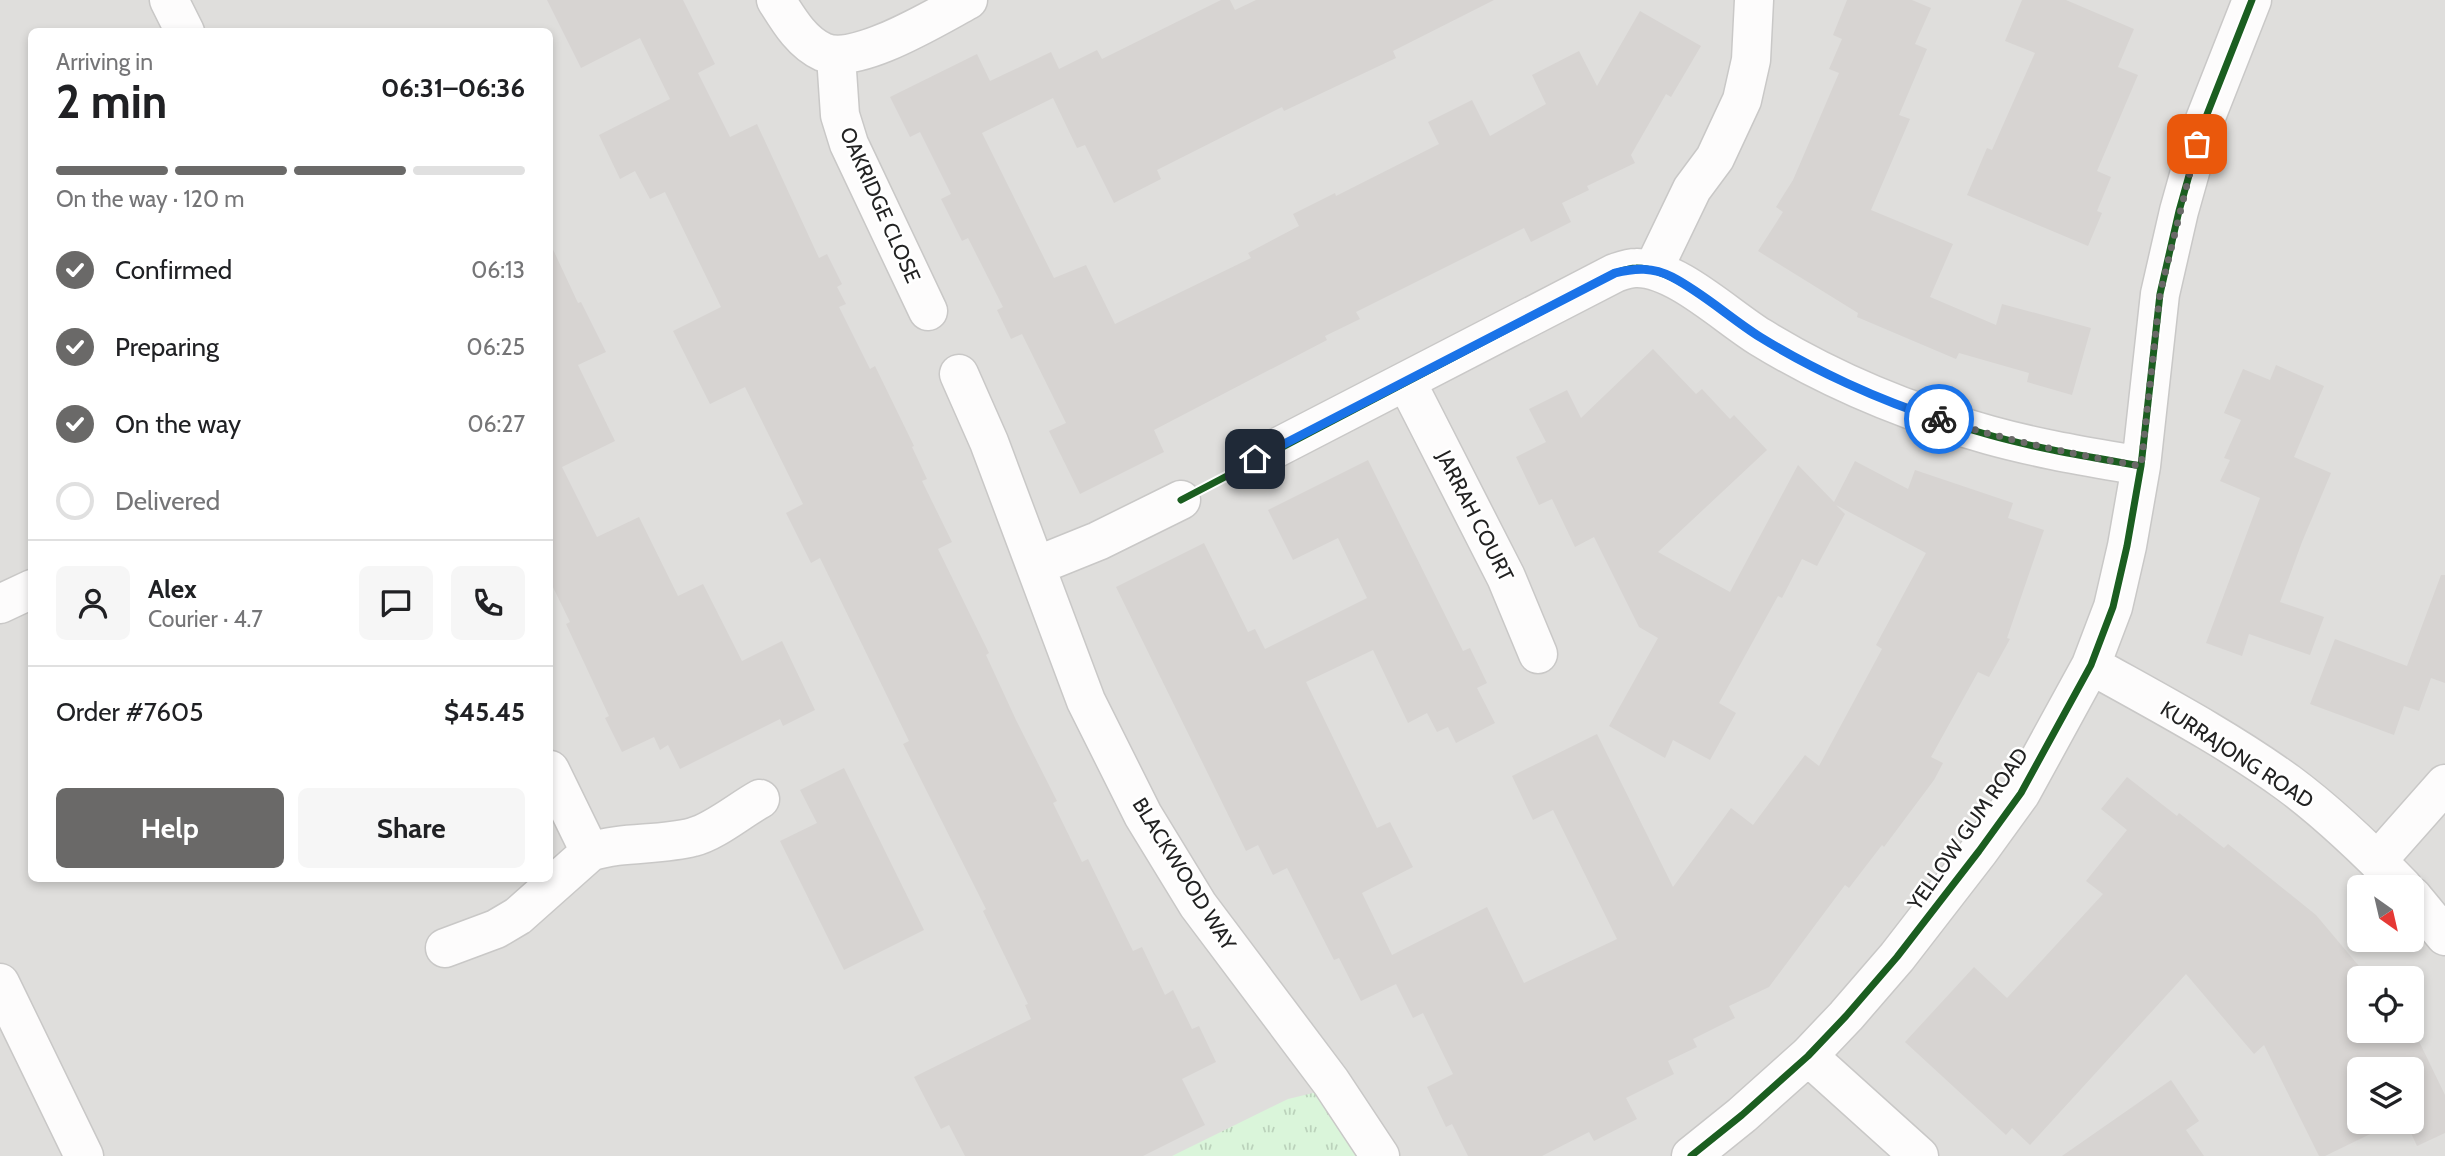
<!DOCTYPE html>
<html lang="en">
<head>
<meta charset="utf-8">
<style>
  body { margin:0; font-family:Cabin,sans-serif; background:#f6f6f6; color:#202124; height:100vh; display:flex; flex-direction:column; font-size:26px; white-space:nowrap }
  * { box-sizing:border-box; margin:0 }
  p { font-size:23px; color:#757577 }
  .icon { flex:none; width:38px; height:38px; fill:none; stroke:currentColor; stroke-width:2; stroke-linecap:round; stroke-linejoin:round }
  .map { position:relative; flex:1; overflow:hidden }
  .panel { position:absolute; left:28px; top:28px; width:525px; height:854px; display:flex; flex-direction:column; background:#fff; border-radius:10px; box-shadow:0 4px 10px #0003 }
  .panel>* { flex:none }
  .needle { width:46px; rotate:146deg }
  .fabs { position:absolute; left:2347px; top:875px; display:grid; gap:14px }
  .fabs a { display:grid; place-items:center; width:77px; height:77px; border-radius:10px; background:#fff; box-shadow:0 4px 10px #0003; font-size:35px }
  .pin { position:absolute; display:grid; place-items:center; width:60px; height:60px; color:#fff; margin:-30px; border-radius:14px; box-shadow:0 4px 10px #0006 }
  .courier { position:absolute; display:grid; place-items:center; width:70px; height:70px; margin:-35px; border:5px solid #1a73e8; border-radius:50%; background:#fff; color:#222; box-shadow:0 2px 9px #0007 }
  .summary em { font-style:normal; font-weight:800 }
  .summary div { display:flex; flex-direction:column-reverse }
  .summary { display:flex; align-items:center; justify-content:space-between; height:119px; padding:0 28px }
  h1 { font-size:46px; font-weight:800; line-height:52px }
  .bar { display:grid; grid-template-columns:repeat(4,1fr); gap:10px 7px; align-content:center; height:84px; padding:0 28px }
  .bar i { height:9px; border-radius:5px; background:#e0e0e0 }
  .bar .on { background:#6a6968 }
  .bar p { grid-column:span 4 }
  .line { display:flex; align-items:center; gap:18px; padding:0 28px; border-top:2px solid #e0e0e0 }
  .line div { flex:1 }
  .round { display:grid; place-items:center; flex:none; width:74px; height:74px; border-radius:10px; background:#f6f6f6 }
  ol { padding:0 28px; list-style:none }
  li { display:flex; align-items:center; gap:21px; height:77px }
  li p { margin-inline-start:auto }
  li .icon { padding:7px; border-radius:50%; background:#6a6968; color:#fff; stroke-width:4 }
  li:last-child { color:#757577 }
  li i { width:38px; height:38px; border:4px solid #e0e0e0; border-radius:50% }
  .cta { display:flex; gap:14px; margin-top:auto; padding:14px 28px }
  .cta a { flex:1; height:80px; border-radius:10px; background:#6a6968; color:#fff; font-size:28px; font-weight:800; line-height:80px; text-align:center }
  .cta a+a { background:#f6f6f6; color:#202124 }
  .map>svg:first-child { display:block }
</style>
</head>
<body>
<div class="map">
<svg width="2445" height="1156" viewBox="0 0 2445 1156">
  <defs>
    <pattern id="park-tufts" width="24" height="20" patternUnits="userSpaceOnUse" patternTransform="scale(1.75)"><rect width="24" height="20" fill="#daf5da"/><path d="M3 7l-1-3M5 7V3M7 7l1-3M15 17l-1-3M17 17v-4M19 17l1-3" fill="none" stroke="#bbd2bb"/></pattern>
  </defs>
  <rect width="100%" height="100%" fill="#f0eeeb"/>
  <path fill="#dfdedc" fill-rule="evenodd" d="M0 0H2445V1156H0ZM32 32H550V878H32ZM2359 887H2412V940H2359ZM2359 978H2412V1031H2359ZM2359 1069H2412V1122H2359Z"/>
  <path fill="url(#park-tufts)" d="M1317 1092 1360 1156H1172L1288 1099Z"/>
  <path fill="#d7d4d2" d="M547 0H683L715 64 698 73 730 137 757 124 819 258 827 254 842 284 837 287 846 304 839 307 870 369 875 366 914 446 912 447 927 479 922 481 952 542 938 549 989 653 986 655 1016 720 1057 801 1053 803 1082 862 1088 859 1133 951 1142 947 1165 995 1173 990 1192 1029 1199 1026 1216 1062 1182 1079 1205 1125 1143 1156H965L949 1125 941 1129 914 1077 1031 1019 1025 1005 1028 1004 983 911 986 909 903 744 909 741 820 558 811 563 786 513 803 504 745 387 710 404 673 331 721 307 665 192 650 199 635 171 620 179 599 135 670 99 640 38 581 68Z
    M1221 0H1230L1235 10 1256 0H1494L1393 51 1396 58 1284 111 1282 107 1157 170 1161 179 1114 203 1085 145 1077 148 1053 98 982 133 1054 278 1086 265 1115 324 1251 258 1248 253 1299 226 1293 214 1335 193 1336 196 1439 144 1428 122 1472 100 1490 136 1546 104 1532 75 1579 51 1597 86 1640 11 1701 46 1671 97 1666 94 1631 155 1635 163 1587 186 1589 190 1562 203 1571 222 1531 242 1524 228 1356 312 1360 319 1325 336 1327 340 1154 430 1164 452 1080 494 1049 431 1066 423 1022 334 1011 339 997 310 1003 307 968 238 962 241 941 199 951 194 920 132 910 137 890 97 977 54 990 81 1051 52 1059 69 1097 50 1102 59Z
    M1847 0H1912L1931 8 1915 44 1927 49 1899 115 1910 119 1871 210 1953 244 1930 297 1996 325 2002 304 2091 328 2072 395 2027 382 2029 373 1959 353 1956 359 1857 317 1858 313 1758 251 1783 212 1776 207 1793 180 1839 73 1829 69 1842 39 1833 35Z
    M2022 0H2066L2134 29 2118 67 2138 75 2097 171 2111 177 2097 211 2102 213 2088 246 1967 195 1987 148 1992 150 2035 53 2005 41Z
    M550 243 578 303 581 302 606 352 578 365 615 441 562 467 597 537 639 517 678 596 703 584 742 661 782 641 815 710 783 726 780 719 680 769 668 745 660 750 654 737 622 752 605 718 609 716 566 624 570 622 550 581Z
    M1653 349 1696 394 1702 389 1730 419 1734 415 1767 450 1658 552 1730 592 1798 465 1834 502 1855 461 1908 489 1915 470 2013 503 2008 518 2044 530 2007 638 2010 639 1989 677 1978 672 1931 757 1943 763 1934 780 1884 847 1882 845 1849 888 1845 885 1769 987 1729 1006 1735 1018 1693 1039 1697 1047 1668 1061 1674 1074 1626 1098 1637 1119 1594 1141 1589 1132 1542 1156H1468L1452 1124 1446 1127 1427 1087 1453 1074 1423 1013 1413 1018 1396 984 1361 1001 1339 958 1334 960 1287 868 1273 875 1258 845 1246 851 1116 587 1204 543 1248 632 1255 629 1265 649 1367 598 1338 538 1293 560 1268 510 1368 460 1463 651 1470 648 1487 683 1477 688 1495 723 1456 743 1448 727 1437 732 1427 713 1408 723 1373 650 1306 682 1377 828 1390 822 1413 867 1362 893 1392 955 1487 907 1524 983 1617 939 1553 810 1533 820 1512 776 1597 734 1673 887 1731 808 1753 825 1805 755 1819 766 1882 649 1876 645 1926 553 1836 505 1845 514 1817 566 1802 559 1782 598 1778 596 1719 703 1736 713 1710 760 1673 740 1665 758 1609 726 1658 638 1639 627 1594 537 1575 547 1552 499 1539 505 1516 457 1546 442 1529 409 1567 390 1581 418Z
    M2276 365 2324 386 2294 457 2331 473 2302 542 2280 602 2324 617 2310 655 2249 634 2242 656 2206 643 2260 498 2220 481 2230 460 2224 458 2241 420 2224 413 2243 369 2270 380Z
    M2441 575H2445V683L2431 678 2419 711 2404 706 2394 735 2310 704 2335 639 2407 666Z
    M844 768 924 930 844 970 780 841 817 823 800 790Z
    M2127 777 2177 816 2179 813 2224 848 2228 844 2316 915 2369 978H2359V1031H2412V1028L2414 1031 2445 1095V1133L2417 1146 2406 1122H2412V1069H2359V1122H2395L2325 1156H2319L2264 1045 2254 1054 2186 974 2030 1145 2012 1128 2006 1135 1905 1042 1974 967 2007 998 2103 894 2086 881 2127 830 2101 809Z
    M2171 1080 2199 1121 2186 1130 2204 1156H2062Z"/>
  <g fill="none" stroke-linecap="round" stroke-linejoin="round">
    <g stroke="#c9c8c7" stroke-width="41">
      <path id="minor" d="M169 0 185 32
        M776 0C788 19 801 42 823 52 857 66 936 17 968 0
        M836 56 840 115 849 144 928 311
        M1653 270 1692 189 1715 158 1742 100 1751 60 1754 0
        M959 374 989 442 1086 701 1143 815 1198 905 1331 1082 1380 1156
        M1406 381 1506 577 1538 654
        M1255 459 1615 273C1621 271 1629 268 1636 268 1675 267 1726 316 1760 337 1830 380 1910 413 1989 435 2039 449 2090 457 2141 466
        M1036 566 1098 541 1181 500
        M0 604 32 589
        M2091 665C2157 702 2226 738 2288 783 2330 814 2367 850 2403 887
        M550 770 590 852
        M2377 861 2445 784
        M2412 896 2445 936
        M445 948 496 929 518 916 590 852C623 841 659 846 693 837 714 832 740 810 760 799
        M0 983 84 1156
        M1808 1056 1919 1156
        M1691 1156 1742 1115 1808 1056 1846 1016 1897 957 1979 851 2021 793 2091 665 2113 607 2127 546 2141 466 2160 294 2179 211 2204 122 2252 0"/>
    </g>
    <use href="#minor" stroke="#fdfcfc" stroke-width="38"/>
    <g stroke="#fff" stroke-width="11">
      <path id="cycleway" d="M1181 500 1615 273C1621 271 1629 268 1636 268 1675 267 1726 316 1760 337 1830 380 1910 413 1989 435 2039 449 2090 457 2141 466
        M1691 1156 1742 1115 1808 1056 1846 1016 1897 957 1979 851 2021 793 2091 665 2113 607 2127 546 2141 466 2160 294 2179 211 2204 122 2252 0"/>
    </g>
    <use href="#cycleway" stroke="#1b5e20" stroke-width="7"/>
  </g>
  <g fill="none" stroke-linecap="round" stroke-linejoin="round">
    <path stroke="#6a6968" stroke-width="7" stroke-dasharray="0 12.6" d="M1939 419C2005 440 2072 454 2141 466L2160 294 2197 144"/>
    <path stroke="#1a73e8" stroke-width="9" d="M1255 459 1615 273C1635 268 1653 267 1672 277 1703 293 1730 318 1760 337 1812 369 1880 401 1939 419"/>
  </g>
  <g text-anchor="middle" stroke-width="5" stroke-linejoin="round" paint-order="stroke">
    <g font-size="21" fill="#222" stroke="#fff">
      <text transform="translate(880 205) rotate(66)" y="7">OAKRIDGE CLOSE</text>
      <text transform="translate(1475 516) rotate(63)" y="7">JARRAH COURT</text>
      <text transform="translate(2237 755) rotate(33)" y="7">KURRAJONG ROAD</text>
      <text transform="translate(1968 829) rotate(-55)" y="7">YELLOW GUM ROAD</text>
      <text transform="translate(1184 874) rotate(58)" y="7">BLACKWOOD WAY</text>
    </g>
  </g>
</svg>
<div class="fabs">
<a><svg class="needle" viewBox="-14 -14 28 28"><path d="M0-13l5 13h-10z" fill="#e53935"/><path d="M0 13l5-13h-10z" fill="#757577"/></svg></a>
<a><svg class="icon" aria-label="locate" viewBox="0 0 24 24"><circle cx="12" cy="12" r="6"/><path d="M12 2v4M12 18v4M2 12h4M18 12h4"/></svg></a>
<a><svg class="icon" aria-label="layers" viewBox="0 0 24 24"><path d="M12 4l9 5-9 5-9-5zM3 14l9 5 9-5"/></svg></a>
</div>
<div class="pin" style="left:2197px;top:144px;background:#ea580c"><svg class="icon" aria-label="bag" viewBox="0 0 24 24"><path d="M5 8h14l-1 12H6zM9 8a3 3 0 0 1 6 0"/></svg></div>
<div class="pin" style="left:1255px;top:459px;background:#1f2937"><svg class="icon" aria-label="home" viewBox="0 0 24 24"><path d="M3 11l9-7 9 7M6 9v11h12V9"/></svg></div>
<div class="courier" style="left:1939px;top:419px"><svg class="icon" aria-label="bike" viewBox="0 0 24 24"><circle cx="6" cy="16" r="4"/><circle cx="18" cy="16" r="4"/><path d="M6 16l4-8h5l3 8M10 8l3 8H6M13 5h3"/></svg></div>
<section class="panel">
<div class="summary"><div><h1>2 min</h1><p>Arriving in</p></div><em>06:31–06:36</em></div>
<div class="bar"><i class="on"></i><i class="on"></i><i class="on"></i><i></i><p>On the way · 120 m</p></div>
<ol>
<li><svg class="icon" aria-label="check" viewBox="0 0 24 24"><path d="M5 12l5 5 9-10"/></svg>Confirmed<p>06:13</p></li>
<li><svg class="icon" aria-label="check" viewBox="0 0 24 24"><path d="M5 12l5 5 9-10"/></svg>Preparing<p>06:25</p></li>
<li><svg class="icon" aria-label="check" viewBox="0 0 24 24"><path d="M5 12l5 5 9-10"/></svg>On the way<p>06:27</p></li>
<li><i></i>Delivered</li>
</ol>
<div class="line" style="height:126px"><a class="round"><svg class="icon" aria-label="person" viewBox="0 0 24 24"><circle cx="12" cy="8" r="4"/><path d="M4 21q1-7 8-7t8 7"/></svg></a><div><b>Alex</b><p>Courier · 4.7</p></div><a class="round"><svg class="icon" aria-label="chat" viewBox="0 0 24 24"><path d="M4 5h16v11H9l-5 4z"/></svg></a><a class="round"><svg class="icon" aria-label="phone" viewBox="0 0 24 24"><path d="M5 4h4l2 5-3 2q2 4 5 5l2-3 5 2v4C11 20 4 13 5 4z"/></svg></a></div>
<div class="line" style="height:91px"><div>Order #7605</div><b>$45.45</b></div>
<div class="cta"><a>Help</a><a>Share</a></div>
</section>
</div>
</body>
</html>
